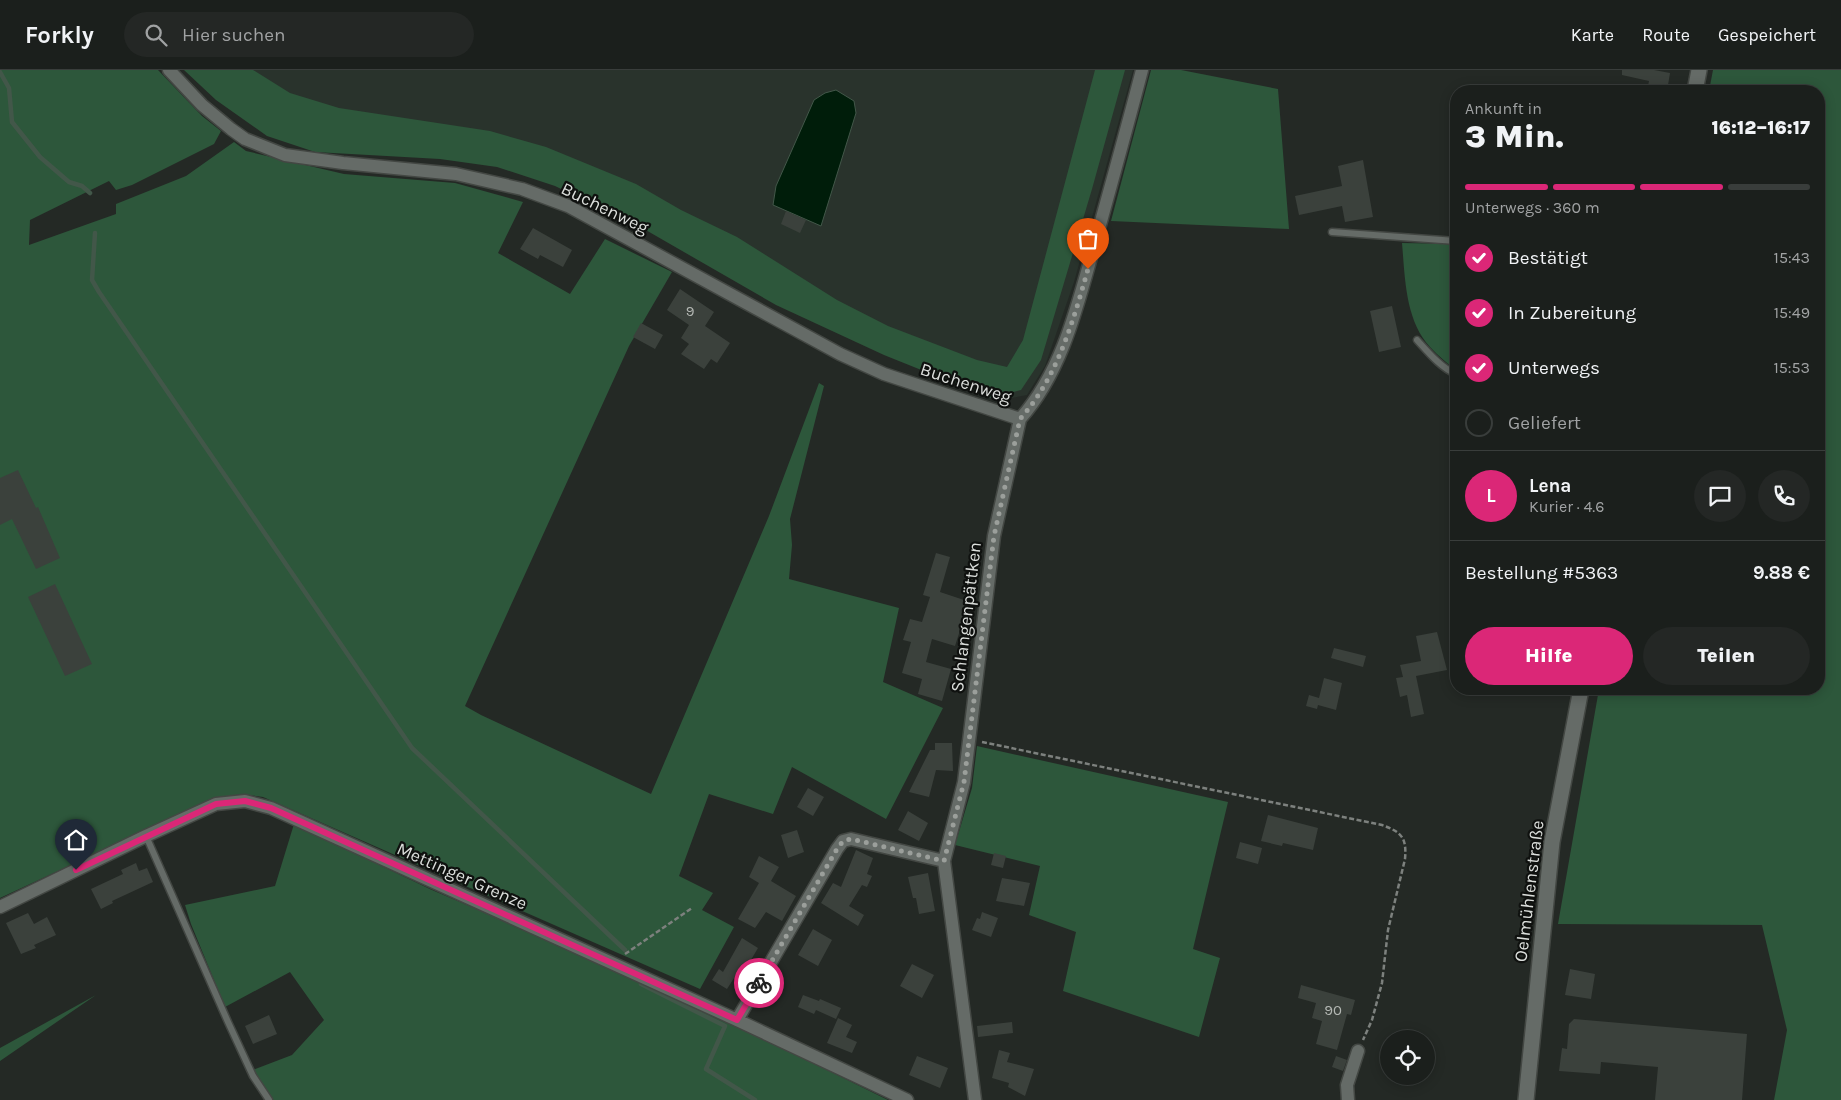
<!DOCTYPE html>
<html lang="de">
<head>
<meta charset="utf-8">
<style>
  body { margin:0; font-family:Karla,sans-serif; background:#242725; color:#f1f3f6; height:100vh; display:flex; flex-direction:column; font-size:19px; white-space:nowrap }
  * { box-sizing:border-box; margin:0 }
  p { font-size:16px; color:#a0a2a3 }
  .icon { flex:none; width:28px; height:28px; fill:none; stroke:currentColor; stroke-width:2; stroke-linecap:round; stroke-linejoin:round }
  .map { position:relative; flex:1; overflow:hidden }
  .details { position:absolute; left:1450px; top:15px; width:375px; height:610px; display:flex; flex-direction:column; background:#1b1f1c; border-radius:20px; box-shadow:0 2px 12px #0003,0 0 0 1px #393d3b }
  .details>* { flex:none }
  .buttons { position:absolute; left:1380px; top:960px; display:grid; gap:10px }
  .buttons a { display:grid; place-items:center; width:55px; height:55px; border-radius:50%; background:#1b1f1c; box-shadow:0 2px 12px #0003,0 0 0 1px #393d3b; font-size:25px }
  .pin { position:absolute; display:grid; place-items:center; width:42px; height:42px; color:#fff; margin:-51px -21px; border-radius:50% 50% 50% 0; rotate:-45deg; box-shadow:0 0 5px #0007 }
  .pin .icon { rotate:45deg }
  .courier { position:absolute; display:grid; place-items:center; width:50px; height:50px; margin:-25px; border:4px solid #db2777; border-radius:50%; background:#fff; color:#222; box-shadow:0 1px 6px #0007 }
  .headline em { font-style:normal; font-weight:800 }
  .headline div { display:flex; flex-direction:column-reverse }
  .headline { display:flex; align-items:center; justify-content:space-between; height:85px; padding:0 15px }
  h1 { font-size:32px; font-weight:800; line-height:38px }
  .bar { display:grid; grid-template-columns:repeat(4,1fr); gap:8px 5px; align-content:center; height:60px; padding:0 15px }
  .bar i { height:6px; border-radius:4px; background:#393d3b }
  .bar .selected { background:#db2777 }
  .bar p { grid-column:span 4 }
  .line { display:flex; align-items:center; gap:12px; padding:0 15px; border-top:1px solid #393d3b }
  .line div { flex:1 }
  .round { display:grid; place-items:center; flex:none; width:52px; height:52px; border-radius:26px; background:#242725 }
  ol { padding:0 15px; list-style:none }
  li { display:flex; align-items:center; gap:15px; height:55px }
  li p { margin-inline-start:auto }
  li .icon { padding:5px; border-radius:50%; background:#db2777; color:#fff; stroke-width:4 }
  li:last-child { color:#a0a2a3 }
  li i { width:28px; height:28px; border:2px solid #393d3b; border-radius:50% }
  .button { display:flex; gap:10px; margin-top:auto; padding:10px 15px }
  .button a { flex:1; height:58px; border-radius:30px; background:#db2777; color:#fff; font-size:20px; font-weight:800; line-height:58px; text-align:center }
  .button a+a { background:#242725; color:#f1f3f6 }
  header { display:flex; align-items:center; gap:30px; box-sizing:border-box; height:70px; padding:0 25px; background:#1b1f1c; border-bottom:1px solid #393d3b }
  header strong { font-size:24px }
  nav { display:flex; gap:28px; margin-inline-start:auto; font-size:18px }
  .search { width:350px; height:45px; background:#242725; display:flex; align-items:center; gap:12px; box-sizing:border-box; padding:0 18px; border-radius:28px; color:#a0a2a3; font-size:19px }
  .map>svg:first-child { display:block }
</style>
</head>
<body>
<header>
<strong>Forkly</strong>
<div class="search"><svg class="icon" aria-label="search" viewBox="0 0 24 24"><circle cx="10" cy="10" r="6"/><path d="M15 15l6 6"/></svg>Hier suchen</div>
<nav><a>Karte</a><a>Route</a><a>Gespeichert</a></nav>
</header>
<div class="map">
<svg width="1841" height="1030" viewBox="0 0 1841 1030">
  <rect width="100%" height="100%" fill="#242925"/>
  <path fill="#29332c" d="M236 0H1133L1074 212 1045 296 1027 325 1006 329 893 281 589 117 362 61Z"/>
  <path fill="#2d573b" d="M0 0H158L202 46 221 61 214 74 132 115 116 120 109 111 30 150 29 175 116 144V134L186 106 234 72 246 81 344 104 455 113 523 132 498 183 570 224 605 169 672 202 629 276 465 636 481 645 651 724 769 446 819 313 824 316 790 449 792 475 789 509 899 538 883 612 943 638 886 749 792 697 773 744 709 724 679 806 713 823 702 840 734 857 700 919 263 727 243 724 215 728 0 828Z
    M184 0H253L290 23 339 38 490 61 546 77 636 114 681 140 737 167 837 230 888 256 977 290 1007 297 1023 270 1095 0H1125L1092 119 1041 290 1021 320 991 328 884 285 776 235 644 159 555 116 497 97 440 89 315 82 267 66 216 30Z
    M1151 0H1181L1278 19 1289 159 1111 151Z
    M1713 0H1841V1030H1774L1787 960 1762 855 1558 854 1599 619H1819V21H1709Z
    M1402 173 1456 174V301C1448 293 1438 286 1430 277 1405 250 1405 207 1402 173Z
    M977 676 1228 732 1193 879 1220 888 1199 967 1063 921 1076 862 1029 845 1040 796 955 775 972 718Z
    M294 754 432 820 655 915 888 1030H272L253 1000 292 985 324 950 290 902 225 937 191 854 185 835 275 816Z
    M96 925 0 991V978Z"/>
  <path fill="#001d0a" stroke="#425749" d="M836 20 854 31 856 43 821 156 773 135 776 116 814 30 825 23Z"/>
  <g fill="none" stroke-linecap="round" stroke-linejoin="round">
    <path stroke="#425749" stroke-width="4.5" d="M0 2 9 18 12 52 40 87 69 112 82 116 90 123
      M95 163 92 210 99 222 412 678 625 880
      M641 914 725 956 706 999 755 1030"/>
  </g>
  <path fill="#3b413c" d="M1622 0H1654L1670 3 1667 21H1647L1649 11 1622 5Z
    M1363 90 1373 147 1345 152 1342 136 1299 145 1295 126 1342 116 1338 96Z
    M786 141 806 150 800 163 781 154Z
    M533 158 572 180 563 197 540 185 538 189 520 179Z
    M680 219 714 242 705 256 730 273 717 293 711 289 704 299 681 284 689 274 681 268 689 255 667 240Z
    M1392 236 1401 277 1379 282 1370 241Z
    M641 253 663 265 655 279 633 267Z
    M18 400 36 438 38 437 60 488 36 499 12 449 0 455V408Z
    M936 483 950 487 940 522 973 533 967 552 963 551 955 576 932 569 926 592 951 599 942 631 918 624 922 609 902 603 911 572 903 570 910 549 922 552 930 527 923 525Z
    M55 514 92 594 65 606 28 527Z
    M1437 562 1447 600 1416 606 1424 644 1411 647 1407 625 1400 627 1396 608 1403 607 1400 595 1421 591 1416 566Z
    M1334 578 1366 586 1363 597 1331 588Z
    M1324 608 1342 613 1336 640 1318 635 1317 639 1306 636 1309 625 1319 628Z
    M935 673H952L953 701 936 700 929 727 909 722 930 680H935Z
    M808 718 824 727 813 746 797 737Z
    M908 741 928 753 919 771 898 760Z
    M1268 745 1318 758 1313 780 1283 773 1282 776 1261 771Z
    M797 760 804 782 788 788 781 765Z
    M1240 772 1262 778 1258 794 1236 788Z
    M856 780 873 788 867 804 872 806 867 817 862 815 849 836 864 845 858 856 821 833 833 813 841 817Z
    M994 783 1006 786 1003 798 991 795Z
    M759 786 779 797 771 811 796 826 782 851 766 842 755 858 738 849 759 813 749 807Z
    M136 793 139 801 147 798 153 812 112 831 113 833 101 839 91 819 123 804 121 800Z
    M928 803 935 841 919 844 916 828H913L908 807Z
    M1002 808 1030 813 1024 836 996 831Z
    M982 842 998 848 991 867 972 860 977 848 980 849Z
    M28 843 34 854 47 847 56 865 34 875 36 878 21 884 6 853Z
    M813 859 832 870 818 896 798 885Z
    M742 868 758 878 745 900 741 897 727 919 712 910 719 899 723 902Z
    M912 894 934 905 922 928 900 916Z
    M1570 899 1595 904 1591 929 1565 925Z
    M1301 915 1355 930 1351 945 1347 944 1337 980 1316 974 1322 951 1312 948 1316 933 1298 928Z
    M803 925 819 931 820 929 841 938 836 949 816 940 814 944 798 937Z
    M269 945 277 964 253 974 245 956Z
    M838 948 852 955 846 967 857 972 852 983 827 973Z
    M1574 949 1747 964 1742 1030H1655L1658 997 1601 992 1600 1004 1559 1001 1562 978 1567 979 1569 954Z
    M1012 952 1013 963 978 967 977 956Z
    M999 980 1010 983 1007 992 1034 999 1025 1026 1008 1017 1009 1013 992 1008Z
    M917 986 948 998 940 1018 909 1005Z
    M1336 986 1347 990 1343 1001 1332 997Z"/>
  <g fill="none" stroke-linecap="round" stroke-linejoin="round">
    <g stroke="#434743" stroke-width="9">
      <path id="service" d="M1332 162 1456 171
        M1417 270C1428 282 1441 298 1456 304
        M146 766 228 952 253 1006 269 1030"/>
    </g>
    <g stroke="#434743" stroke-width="15">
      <path id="minor" d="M169 0 202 35 231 59 245 69 285 85 343 93 456 104 522 119 568 136 840 284 884 304 1020 349
        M0 837 146 766 216 734 245 731 271 738 737 950 907 1030
        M737 950 837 779 843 771 851 769 944 791
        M975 1030 944 791 964 712 994 466 1020 349C1063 301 1078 233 1095 173 1111 115 1127 58 1142 0
        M1348 1030 1347 1015 1358 981"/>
    </g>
    <g stroke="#434743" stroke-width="18">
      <path id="tertiary" d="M1695 21 1699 0
        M1526 1030 1552 772 1581 619"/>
    </g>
    <path stroke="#7d817e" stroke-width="2.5" stroke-dasharray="5 2.5" stroke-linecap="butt" d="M982 672 1382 755C1401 762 1407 767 1405 789L1388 860 1382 913 1372 950 1363 970
      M625 884 692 838"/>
    <use href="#service" stroke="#656b67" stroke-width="6"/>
    <use href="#minor" stroke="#656b67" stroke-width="12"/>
    <use href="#tertiary" stroke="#656b67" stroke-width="15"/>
  </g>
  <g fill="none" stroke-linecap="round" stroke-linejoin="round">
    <path stroke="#9b9f9b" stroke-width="5" stroke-dasharray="0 9" d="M759 913 837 779 843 771 851 769 944 791 964 712 994 466 1020 349C1057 308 1073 252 1088 199"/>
    <path stroke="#db2777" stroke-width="6" d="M76 800 216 734 245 731 271 738 737 950 759 913"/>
  </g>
  <g text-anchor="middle" stroke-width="4.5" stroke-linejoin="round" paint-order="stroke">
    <g font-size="15" fill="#b3b7b3">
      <text x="690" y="246">9</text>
      <text x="1333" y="945">90</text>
    </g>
    <g font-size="18" fill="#dbdedb" stroke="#0f110f">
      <text transform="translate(605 138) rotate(26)" y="6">Buchenweg</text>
      <text transform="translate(966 313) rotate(18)" y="6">Buchenweg</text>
      <text transform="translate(966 547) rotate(-83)" y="6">Schlangenpättken</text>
      <text transform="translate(462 806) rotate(24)" y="6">Mettinger Grenze</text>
      <text transform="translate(1529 821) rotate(-83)" y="6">Oelmühlenstraße</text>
    </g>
  </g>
</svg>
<div class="buttons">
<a><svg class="icon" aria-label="locate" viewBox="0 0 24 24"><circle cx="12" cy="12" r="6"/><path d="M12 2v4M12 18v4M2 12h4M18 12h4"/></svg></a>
</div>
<div class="pin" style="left:1088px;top:199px;background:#ea580c"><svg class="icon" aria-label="bag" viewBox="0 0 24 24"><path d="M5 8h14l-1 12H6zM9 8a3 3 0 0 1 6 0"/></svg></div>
<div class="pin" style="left:76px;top:800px;background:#1f2937"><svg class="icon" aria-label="home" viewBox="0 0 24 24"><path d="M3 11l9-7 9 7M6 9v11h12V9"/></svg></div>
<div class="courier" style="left:759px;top:913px"><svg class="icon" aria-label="bike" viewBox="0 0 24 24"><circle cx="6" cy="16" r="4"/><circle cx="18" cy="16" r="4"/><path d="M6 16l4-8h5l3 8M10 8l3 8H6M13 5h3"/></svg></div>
<section class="details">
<div class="headline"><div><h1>3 Min.</h1><p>Ankunft in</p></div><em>16:12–16:17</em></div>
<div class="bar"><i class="selected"></i><i class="selected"></i><i class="selected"></i><i></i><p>Unterwegs · 360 m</p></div>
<ol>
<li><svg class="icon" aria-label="check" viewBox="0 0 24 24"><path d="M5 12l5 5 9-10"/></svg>Bestätigt<p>15:43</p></li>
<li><svg class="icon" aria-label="check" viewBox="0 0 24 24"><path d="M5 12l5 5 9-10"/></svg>In Zubereitung<p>15:49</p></li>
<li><svg class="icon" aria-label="check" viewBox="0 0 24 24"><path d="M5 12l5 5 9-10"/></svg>Unterwegs<p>15:53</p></li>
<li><i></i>Geliefert</li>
</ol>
<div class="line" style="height:90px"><b class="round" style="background:#db2777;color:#fff">L</b><div><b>Lena</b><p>Kurier · 4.6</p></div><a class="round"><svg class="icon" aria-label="chat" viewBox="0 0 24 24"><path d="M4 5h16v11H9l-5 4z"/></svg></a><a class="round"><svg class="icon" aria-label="phone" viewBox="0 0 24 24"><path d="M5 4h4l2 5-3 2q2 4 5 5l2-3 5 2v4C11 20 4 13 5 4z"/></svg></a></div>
<div class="line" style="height:65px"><div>Bestellung #5363</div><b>9.88 €</b></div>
<div class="button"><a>Hilfe</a><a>Teilen</a></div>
</section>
</div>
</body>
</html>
